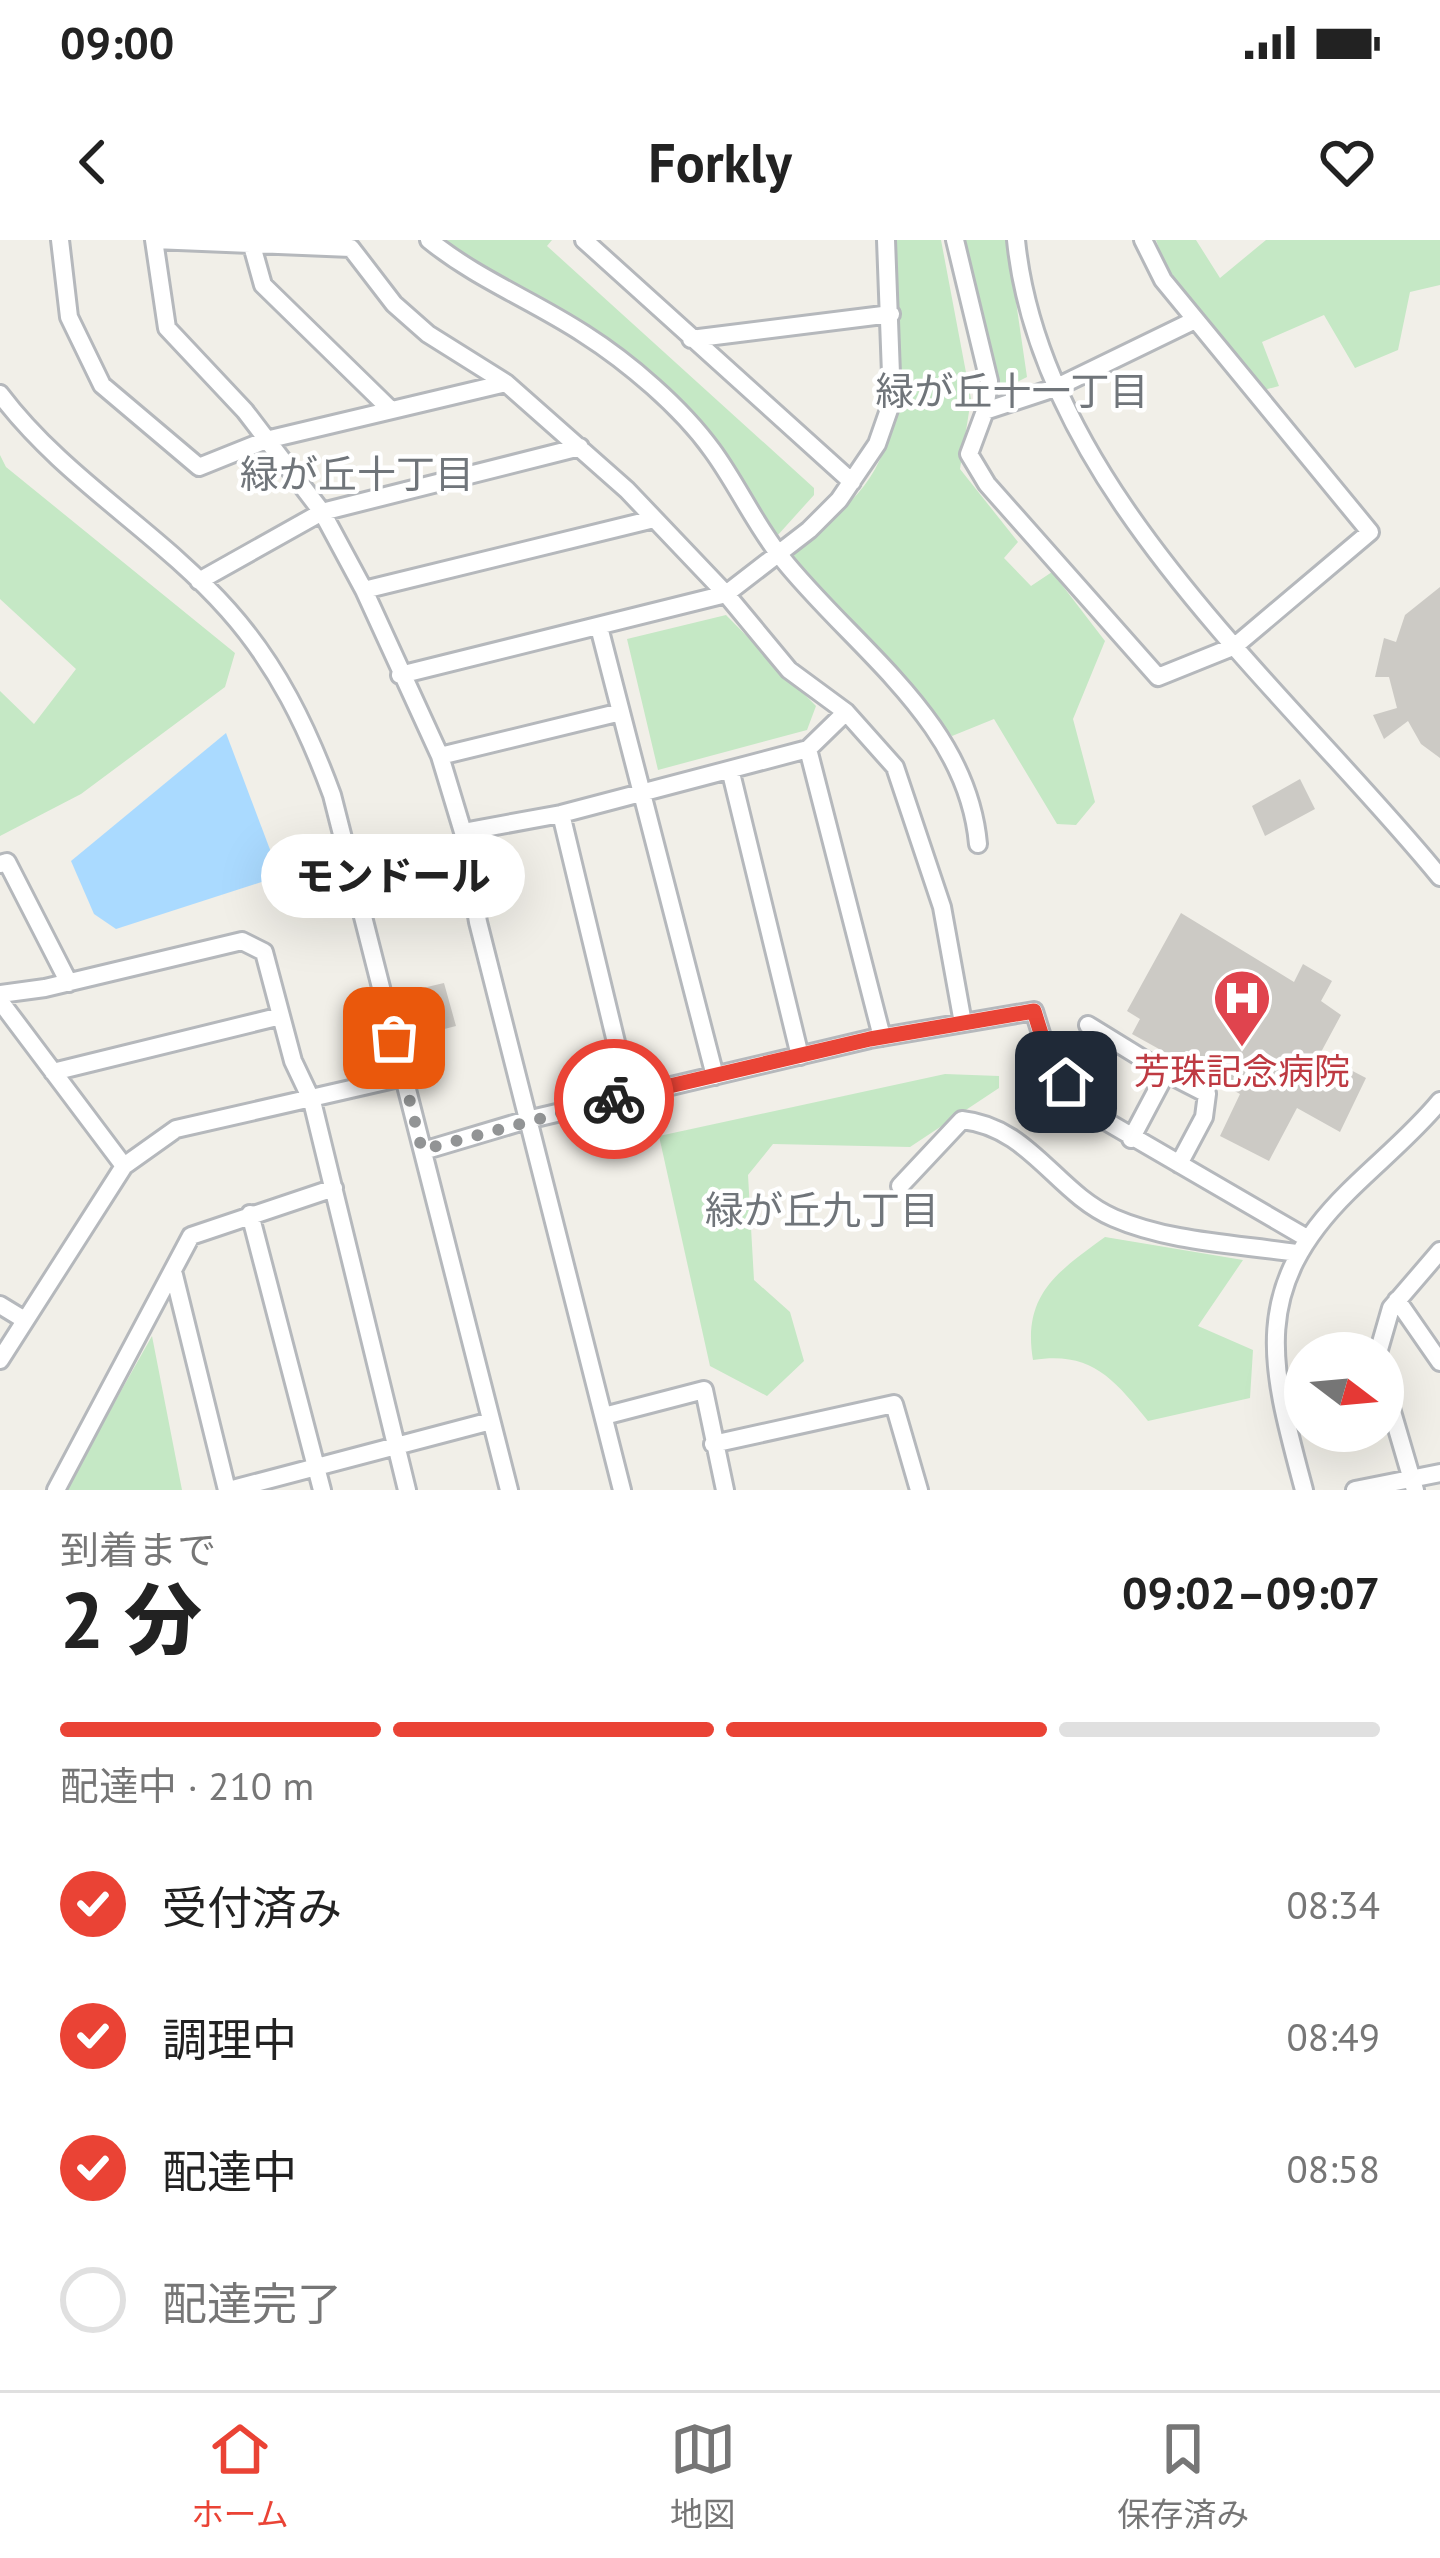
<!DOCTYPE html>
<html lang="ja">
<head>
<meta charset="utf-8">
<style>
  body { margin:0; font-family:"PT Sans","Noto Sans JP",sans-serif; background:#f6f6f6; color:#222; height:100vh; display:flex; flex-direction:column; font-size:45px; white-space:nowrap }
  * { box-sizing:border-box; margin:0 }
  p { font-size:39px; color:#767676 }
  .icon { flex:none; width:66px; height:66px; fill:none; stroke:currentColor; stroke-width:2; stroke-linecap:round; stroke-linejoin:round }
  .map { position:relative; height:1250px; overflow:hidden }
  .panel { display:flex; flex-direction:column; background:#fff; flex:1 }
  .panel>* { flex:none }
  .needle { width:78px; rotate:106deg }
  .controls { position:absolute; left:1284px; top:1092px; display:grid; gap:24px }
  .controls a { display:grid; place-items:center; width:120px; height:120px; border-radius:50%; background:#fff; box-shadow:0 12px 48px #0002; font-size:60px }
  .pin { position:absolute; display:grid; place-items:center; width:102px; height:102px; color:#fff; margin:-51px; border-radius:24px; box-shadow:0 6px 18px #0006 }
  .courier { position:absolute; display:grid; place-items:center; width:120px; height:120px; margin:-60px; border:9px solid #ea4335; border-radius:50%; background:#fff; color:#222; box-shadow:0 3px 15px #0007 }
  .bubble { position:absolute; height:84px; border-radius:42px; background:#fff; box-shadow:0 12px 48px #0002; font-size:39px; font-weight:800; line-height:84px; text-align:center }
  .head em { font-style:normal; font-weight:800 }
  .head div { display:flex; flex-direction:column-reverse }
  .head { display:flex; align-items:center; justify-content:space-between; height:204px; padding:0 60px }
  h1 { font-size:78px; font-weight:800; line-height:90px }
  .bar { display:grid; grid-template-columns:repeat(4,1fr); gap:18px 12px; align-content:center; height:144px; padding:0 60px }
  .bar i { height:15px; border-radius:9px; background:#e0e0e0 }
  .bar .on { background:#ea4335 }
  .bar p { grid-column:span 4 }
  ol { padding:0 60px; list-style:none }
  li { display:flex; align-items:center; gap:36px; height:132px }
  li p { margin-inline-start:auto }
  li .icon { padding:12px; border-radius:50%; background:#ea4335; color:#fff; stroke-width:4 }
  li:last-child { color:#767676 }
  li i { width:66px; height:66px; border:6px solid #e0e0e0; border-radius:50% }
  .status { display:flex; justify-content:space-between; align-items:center; height:84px; padding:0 60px; background:#fff; direction:ltr }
  .status svg { height:33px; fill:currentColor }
  header { display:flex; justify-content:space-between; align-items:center; height:156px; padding:0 60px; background:#fff; font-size:54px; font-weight:800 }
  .tabs { display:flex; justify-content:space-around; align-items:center; height:168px; border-top:3px solid #e0e0e0; background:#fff; font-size:33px; color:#767676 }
  .tabs a { display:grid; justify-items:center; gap:6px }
  .tabs .on { color:#ea4335 }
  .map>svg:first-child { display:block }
</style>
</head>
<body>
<div class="status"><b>09:00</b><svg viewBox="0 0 49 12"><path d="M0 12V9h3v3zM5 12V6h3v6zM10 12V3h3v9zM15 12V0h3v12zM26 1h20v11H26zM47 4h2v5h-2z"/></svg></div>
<header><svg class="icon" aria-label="back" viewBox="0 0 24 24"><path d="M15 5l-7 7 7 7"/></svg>Forkly<svg class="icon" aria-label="heart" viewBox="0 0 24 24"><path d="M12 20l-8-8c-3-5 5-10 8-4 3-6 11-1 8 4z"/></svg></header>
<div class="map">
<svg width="1440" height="1250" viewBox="0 0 1440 1250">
  <rect width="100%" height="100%" fill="#f1efe8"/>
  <path fill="#c5e8c5" d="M447 0H552L547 6 814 248V255L777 296 720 206 584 82 457 14Z
    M893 0H941L971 159 960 229 1018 302 1004 318 1031 346 1052 332 1105 401 1073 479 1095 562 1076 585 1057 584 994 479 952 496 787 316C808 298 832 281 851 261 918 194 896 85 893 0Z
    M964 0H1007L1027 137 1001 150Z
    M1156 0H1196L1220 38 1266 0H1440V45L1410 52 1398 110 1355 128 1324 75 1262 102 1279 146 1264 150 1171 42Z
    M0 215 6 227 235 413 225 447 81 554 0 596V451L34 484 76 429 0 359Z
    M726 375 816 466 807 490 658 530 627 399Z
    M945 834 999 836V848L910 907 773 904 748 935 754 1040 790 1072 804 1121 767 1156 710 1126 659 896Z
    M1105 997 1243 1020 1198 1086 1253 1110 1250 1158 1148 1181C1113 1138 1091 1111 1033 1120 1022 1055 1057 1032 1105 997Z
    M152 1096 182 1250H65Z"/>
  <path fill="#aadaff" d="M226 493 280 636 116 689 94 674 71 621Z"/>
  <path fill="#cccac5" d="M1440 347V518L1421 504 1408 481 1384 499 1373 475 1397 468 1389 437H1375L1384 398 1396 402 1405 375Z
    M1300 539 1315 569 1265 596 1252 566Z
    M1181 673 1294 742 1303 724 1332 741 1321 761 1341 775 1320 814 1366 838 1340 892 1297 868 1269 921 1220 896 1240 854 1132 794 1140 779 1127 771Z
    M444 743 456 786 421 795 410 751Z
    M378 791 382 810 368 812 372 831 355 835 346 800Z"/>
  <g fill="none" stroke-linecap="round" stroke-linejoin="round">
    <g stroke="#b5b8bc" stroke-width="22">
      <path id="minor" d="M60 0 69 77 102 145 199 227 266 200 506 143
        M429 0C477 39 532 60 584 94 628 122 681 167 712 210 737 244 754 283 781 317 852 407 967 480 978 604
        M584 0 852 242
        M955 0 989 141 985 171 969 214 987 244 1158 437 1235 406 1370 292 1163 40 1143 0
        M1016 0C1041 250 1289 452 1440 637
        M251 2 263 45 391 170
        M691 99 891 74
        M0 154C64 239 158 291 228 370 277 425 307 487 332 555L509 1250
        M985 171 1055 148 1195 80
        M199 341 322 272 580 207
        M364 350 654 279
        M599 387 715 836
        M400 435 726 354 809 290 839 260 877 204 892 161 886 0
        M808 509 882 797
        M440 516 621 472
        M731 533 800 816
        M561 574 629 856
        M463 592 561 574 808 509 846 472
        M0 624 7 622 69 743
        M0 754 45 748 242 701 264 712 293 821 312 861 407 1250
        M0 761 124 926
        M1088 785 1166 833
        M53 832 281 776
        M1131 899 1166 833 1207 854 1204 877 1179 924
        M423 911 527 880 870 799 1034 771 1048 816 1085 869 1305 997
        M900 946 962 880C1030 887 1056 953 1114 978 1169 1002 1237 1004 1296 1013
        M250 974 322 1250
        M174 1035 227 1250
        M1397 1060 1440 1122
        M0 1065 23 1079
        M1378 1113 1391 1068 1440 1011
        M0 1120 124 926 176 889 403 837
        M1383 1141 1415 1250
        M604 1176 704 1150 725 1250
        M713 1204 894 1164 919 1250
        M56 1250 191 996 334 948
        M229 1250 491 1181
        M622 1250 478 682 463 592 440 516 364 350 322 272 245 171 167 88 154 0 351 8 394 64 428 94 506 143 627 250 726 354 789 430 846 472 895 527 942 667 963 783
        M1304 1250C1271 1127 1248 1051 1348 952 1378 922 1413 894 1440 861
        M1355 1250 1440 1233"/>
    </g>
    <use href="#minor" stroke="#fff" stroke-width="16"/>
  </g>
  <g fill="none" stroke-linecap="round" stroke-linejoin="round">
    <path stroke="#929495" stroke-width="12" stroke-dasharray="0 21.6" d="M394 798 422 910 614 859"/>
    <path stroke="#ea4335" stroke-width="15" d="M614 859 870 799 1034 771 1048 816 1066 842"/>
  </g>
  <defs>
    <g id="hospital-pin" transform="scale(3)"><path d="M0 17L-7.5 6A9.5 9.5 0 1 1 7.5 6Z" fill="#e0444e" stroke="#fff"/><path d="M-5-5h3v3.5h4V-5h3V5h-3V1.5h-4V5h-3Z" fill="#fff"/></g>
  </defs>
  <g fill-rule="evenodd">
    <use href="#hospital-pin" x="1242" y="758"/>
  </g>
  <g text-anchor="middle" stroke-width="9" stroke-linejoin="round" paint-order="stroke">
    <g font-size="36" fill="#be3a42" stroke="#fff">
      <text x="1242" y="844">芳珠記念病院</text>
    </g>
    <g font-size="39" fill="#70757a" stroke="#fff">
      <text x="1012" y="165">緑が丘十一丁目</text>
      <text x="357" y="248">緑が丘十丁目</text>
      <text x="822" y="984">緑が丘九丁目</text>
    </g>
  </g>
</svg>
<div class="controls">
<a><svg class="needle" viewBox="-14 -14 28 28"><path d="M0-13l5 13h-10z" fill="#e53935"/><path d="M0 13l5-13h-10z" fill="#767676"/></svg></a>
</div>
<div class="pin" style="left:394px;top:798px;background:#ea580c"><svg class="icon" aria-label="bag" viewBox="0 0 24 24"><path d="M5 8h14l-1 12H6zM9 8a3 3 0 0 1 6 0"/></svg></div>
<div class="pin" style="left:1066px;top:842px;background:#1f2937"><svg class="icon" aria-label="home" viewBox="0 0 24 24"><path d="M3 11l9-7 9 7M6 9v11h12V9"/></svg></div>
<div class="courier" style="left:614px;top:859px"><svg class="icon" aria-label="bike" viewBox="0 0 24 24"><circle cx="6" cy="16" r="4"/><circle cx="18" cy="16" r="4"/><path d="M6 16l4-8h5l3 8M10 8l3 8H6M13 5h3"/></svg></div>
<div class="bubble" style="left:261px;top:594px;width:264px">モンドール</div>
</div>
<section class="panel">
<div class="head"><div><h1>2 分</h1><p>到着まで</p></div><em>09:02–09:07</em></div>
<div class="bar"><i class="on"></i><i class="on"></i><i class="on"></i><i></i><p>配達中 · 210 m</p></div>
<ol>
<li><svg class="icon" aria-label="check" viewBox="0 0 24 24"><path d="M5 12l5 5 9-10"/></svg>受付済み<p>08:34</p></li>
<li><svg class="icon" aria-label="check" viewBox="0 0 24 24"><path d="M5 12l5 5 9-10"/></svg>調理中<p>08:49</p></li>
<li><svg class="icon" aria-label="check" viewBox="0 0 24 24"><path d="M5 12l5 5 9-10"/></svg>配達中<p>08:58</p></li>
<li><i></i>配達完了</li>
</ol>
</section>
<nav class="tabs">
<a class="on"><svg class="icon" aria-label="home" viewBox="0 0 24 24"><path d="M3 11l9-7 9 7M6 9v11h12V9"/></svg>ホーム</a>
<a><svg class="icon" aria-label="map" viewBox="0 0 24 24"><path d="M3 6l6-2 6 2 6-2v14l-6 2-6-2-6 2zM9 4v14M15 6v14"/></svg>地図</a>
<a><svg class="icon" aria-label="saved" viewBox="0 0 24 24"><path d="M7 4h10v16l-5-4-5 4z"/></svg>保存済み</a>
</nav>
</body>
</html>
